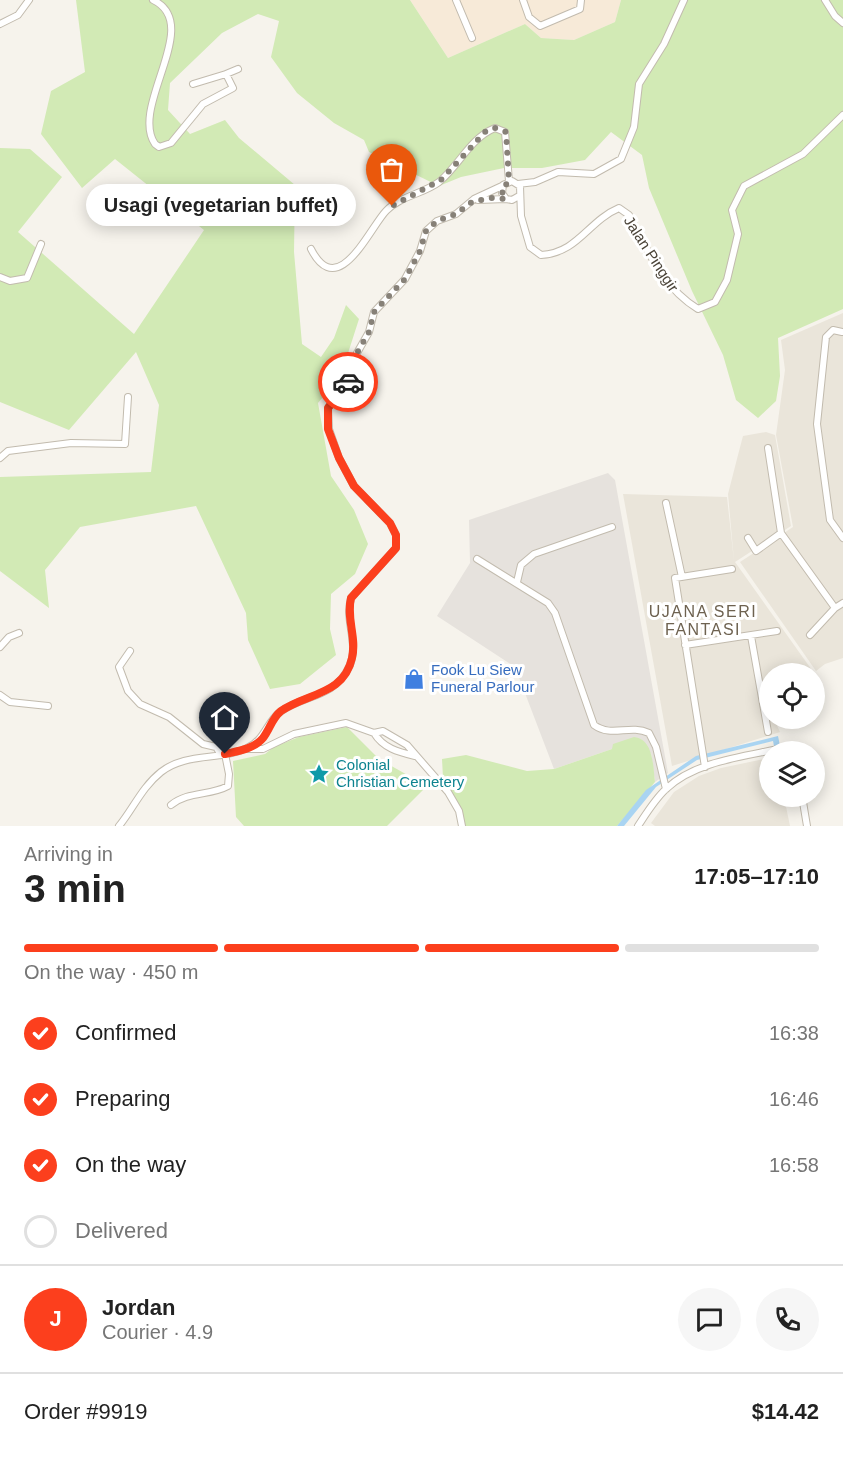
<!DOCTYPE html>
<html lang="en">
<head>
<meta charset="utf-8">
<style>
  body { margin:0; font-family:Helvetica,sans-serif; background:#f6f6f6; color:#222; height:100vh; display:flex; flex-direction:column; font-size:22px; white-space:nowrap }
  * { box-sizing:border-box; margin:0 }
  p { font-size:20px; color:#767676 }
  .icon { flex:none; width:33px; height:33px; fill:none; stroke:currentColor; stroke-width:2; stroke-linecap:round; stroke-linejoin:round }
  .map { position:relative; height:826px; overflow:hidden }
  .panel { display:flex; flex-direction:column; background:#fff; flex:1 }
  .panel>* { flex:none }
  .buttons { position:absolute; left:759px; top:663px; display:grid; gap:12px }
  .buttons a { display:grid; place-items:center; width:66px; height:66px; border-radius:50%; background:#fff; box-shadow:0 3px 15px #0003; font-size:30px }
  .pin { position:absolute; display:grid; place-items:center; width:51px; height:51px; color:#fff; margin:-62px -26px; border-radius:50% 50% 50% 0; rotate:-45deg; box-shadow:0 0 6px #0007 }
  .pin .icon { rotate:45deg }
  .courier { position:absolute; display:grid; place-items:center; width:60px; height:60px; margin:-30px; border:4px solid #fc3f1d; border-radius:50%; background:#fff; color:#222; box-shadow:0 2px 8px #0007 }
  .bubble { position:absolute; height:42px; border-radius:21px; background:#fff; box-shadow:0 3px 15px #0003; font-size:20px; font-weight:600; line-height:42px; text-align:center }
  .overview em { font-style:normal; font-weight:600 }
  .overview div { display:flex; flex-direction:column-reverse }
  .overview { display:flex; align-items:center; justify-content:space-between; height:102px; padding:0 24px }
  h1 { font-size:39px; font-weight:600; line-height:45px }
  .bar { display:grid; grid-template-columns:repeat(4,1fr); gap:9px 6px; align-content:center; height:72px; padding:0 24px }
  .bar i { height:8px; border-radius:4px; background:#e0e0e0 }
  .bar .active { background:#fc3f1d }
  .bar p { grid-column:span 4 }
  .line { display:flex; align-items:center; gap:15px; padding:0 24px; border-top:2px solid #e0e0e0 }
  .line div { flex:1 }
  .round { display:grid; place-items:center; flex:none; width:63px; height:63px; border-radius:32px; background:#f6f6f6 }
  ol { padding:0 24px; list-style:none }
  li { display:flex; align-items:center; gap:18px; height:66px }
  li p { margin-inline-start:auto }
  li .icon { padding:6px; border-radius:50%; background:#fc3f1d; color:#fff; stroke-width:4 }
  li:last-child { color:#767676 }
  li i { width:33px; height:33px; border:3px solid #e0e0e0; border-radius:50% }
  .map>svg:first-child { display:block }
</style>
</head>
<body>
<div class="map">
<svg width="843" height="826" viewBox="0 0 843 826">
  <rect width="100%" height="100%" fill="#f6f3ec"/>
  <path fill="#eae5da" d="M843 313V658L825 664 816 671 740 562 793 527 776 435 785 370 781 340Z
    M766 432 775 435 791 526 735 562 814 673 770 674V718L774 719 780 732 672 766 623 494 727 497 734 561 728 494 738 455 743 436Z
    M769 758 770 796 784 797 790 826H655L651 823 674 792 699 776 721 768Z"/>
  <path fill="#f7ead8" d="M410 0H621L615 22 574 40 541 38 525 24 448 58Z"/>
  <path fill="#e6e2dd" d="M608 473 615 480 668 773 655 782 651 753 612 749 554 769 515 667 437 616 470 563 469 520Z"/>
  <path fill="#d2eab5" d="M76 0H410L448 58 525 24 541 38 574 40 615 22 621 0H843V309L778 338 780 376 776 401 758 418 736 400 723 355 692 291 649 188 642 155 611 132 585 160 542 168H504L461 177 439 186 369 152 364 140 334 123 297 93 271 57 279 21 258 14 222 33 170 83 168 110 190 134 225 120 239 138 295 185 294 252 302 344 321 357 334 338 346 305 359 319 341 375 318 403 331 476 354 510 368 544 355 574 331 594 330 629 336 655 300 684 270 689 248 640 246 613 196 506 80 527 45 570 49 608 0 571V477L151 472 159 405 136 352 69 430 0 402V148L30 149 62 177 18 232 134 334 204 230 115 159 82 188 41 134 51 91 85 72Z
    M347 727 379 759 427 786 387 826H244L236 817 233 761 265 754 274 747 299 737Z
    M634 737C654 739 653 767 655 782L617 826H465L462 810 443 778 442 759 466 755 527 771 554 769 612 749 613 744Z"/>
  <path fill="#a9d4f2" d="M778 736 781 751H775L773 741 697 760 656 787 624 826H617L646 790 696 756Z"/>
  <g fill="none" stroke-linecap="round" stroke-linejoin="round">
    <g stroke="#c2bbae" stroke-width="8">
      <path id="street" d="M153 0C204 24 129 106 155 144L159 147 171 143 203 104 233 88 226 74 193 84
        M456 0 472 38
        M523 0 529 17 540 26 580 9 581 0
        M825 0 835 16 843 23
        M0 24 18 15 29 0
        M226 74 238 69
        M518 184 535 182 558 172 594 174 621 159 634 127 639 84 664 44 684 0
        M519 196 512 200 506 199 502 193 503 185 512 181 520 186 521 216 530 247 541 255C578 253 588 221 619 208L629 215C648 251 663 288 698 309L715 302 727 280 738 234 732 210 744 186 803 154 843 115
        M478 200 506 199
        M311 249C338 302 369 229 386 211 400 196 423 194 439 182 459 166 470 138 495 128L505 132 509 181
        M0 277 10 281 27 278 41 244
        M842 332 833 330 826 337 817 424 830 520 843 538
        M768 448 781 533 835 608
        M0 458 8 451 71 443 125 444 128 397
        M666 503 682 577
        M748 538 756 551 781 533
        M477 559 548 603 555 613 594 725C612 738 629 724 649 733L656 747 666 789
        M517 582 521 565 534 554 612 527
        M810 635 835 608 843 603
        M751 636 768 732
        M685 645 777 631
        M0 647 9 637 19 633
        M130 651 119 667 128 691 140 704 169 717 203 744 216 747 221 755
        M0 695 10 702 48 706
        M374 733C383 748 398 752 415 756
        M246 749H263L294 734 346 723 374 733 383 731 407 745 448 792 459 811 462 826
        M705 767 675 578 732 569
        M802 796 807 826
        M171 805C188 791 210 796 228 786L229 774 225 754
        M119 826C133 809 142 787 161 772 186 752 220 761 247 748 265 740 266 723 280 712 303 695 333 698 348 669 361 645 344 623 351 598L396 548V535L390 523 354 486 339 458 329 429 328 408 348 382 357 353 369 332 374 312 405 279 420 251 426 231 437 221 456 214 474 199 502 186
        M638 826C646 814 655 799 666 789 697 759 752 756 792 746L793 752"/>
    </g>
    <use href="#street" stroke="#fff" stroke-width="6"/>
  </g>
  <g fill="none" stroke-linecap="round" stroke-linejoin="round">
    <path stroke="#878178" stroke-width="6" stroke-dasharray="0 10.8" d="M348 382 357 353 369 332 374 312 405 279 420 251 426 231 437 221 456 214 472 202 491 198 506 199 501 190 509 181 506 132 495 128 486 131 441 180 392 206"/>
    <path stroke="#fc3f1d" stroke-width="8" d="M225 754C238 751 254 749 263 738 270 729 272 718 281 711 307 693 344 695 352 658 357 637 346 619 351 598L396 548V535L390 523 354 486 339 458 328 429V408L348 382"/>
  </g>
  <defs>
    <g id="shop-bare" transform="scale(1.62)"><path d="M-5-2.5h2.3a2.7 3.5 0 0 1 5.4 0H5L5.5 6h-11ZM-1.5-2.5h3a1.5 2.3 0 0 0-3 0Z" fill="#3f7fe0" stroke="#fff" stroke-width="2.5" paint-order="stroke"/></g>
    <g id="sight-bare" transform="scale(1.62)"><path d="M0-6L1.8-2.2L6-1.7L2.9 1.2L3.7 5.4L0 3.3L-3.7 5.4L-2.9 1.2L-6-1.7L-1.8-2.2Z" fill="#0f9aa8" stroke="#fff" stroke-width="2.5" paint-order="stroke"/></g>
  </defs>
  <g fill-rule="evenodd">
    <use href="#shop-bare" x="414" y="679"/>
    <use href="#sight-bare" x="319" y="774"/>
  </g>
  <g text-anchor="middle" stroke-width="6" stroke-linejoin="round" paint-order="stroke">
    <g font-size="15" fill="#4b4439" stroke="#fff">
      <text transform="translate(651 254) rotate(57)" y="5">Jalan Pinggir</text>
    </g>
    <g font-size="15" fill="#366cbe" stroke="#fff" text-anchor="start">
      <text x="431" y="675">Fook Lu Siew<tspan x="431" dy="17">Funeral Parlour</tspan></text>
    </g>
    <g font-size="15" fill="#0d838f" stroke="#fff" text-anchor="start">
      <text x="336" y="770">Colonial<tspan x="336" dy="17">Christian Cemetery</tspan></text>
    </g>
    <g font-size="16" letter-spacing="1.5" fill="#6e6250" stroke="#fff">
      <text x="703" y="617">UJANA SERI<tspan x="703" dy="18">FANTASI</tspan></text>
    </g>
  </g>
</svg>
<div class="buttons">
<a><svg class="icon" aria-label="locate" viewBox="0 0 24 24"><circle cx="12" cy="12" r="6"/><path d="M12 2v4M12 18v4M2 12h4M18 12h4"/></svg></a>
<a><svg class="icon" aria-label="layers" viewBox="0 0 24 24"><path d="M12 4l9 5-9 5-9-5zM3 14l9 5 9-5"/></svg></a>
</div>
<div class="pin" style="left:392px;top:206px;background:#ea580c"><svg class="icon" aria-label="bag" viewBox="0 0 24 24"><path d="M5 8h14l-1 12H6zM9 8a3 3 0 0 1 6 0"/></svg></div>
<div class="pin" style="left:225px;top:754px;background:#1f2937"><svg class="icon" aria-label="home" viewBox="0 0 24 24"><path d="M3 11l9-7 9 7M6 9v11h12V9"/></svg></div>
<div class="courier" style="left:348px;top:382px"><svg class="icon" aria-label="car" viewBox="0 0 24 24"><path d="M5 17H2v-5l4-1 3-4h7l3 4 3 1v5h-3M9 17h6M6 11h13"/><circle cx="7" cy="17" r="2"/><circle cx="17" cy="17" r="2"/></svg></div>
<div class="bubble" style="left:86px;top:184px;width:270px">Usagi (vegetarian buffet)</div>
</div>
<section class="panel">
<div class="overview"><div><h1>3 min</h1><p>Arriving in</p></div><em>17:05–17:10</em></div>
<div class="bar"><i class="active"></i><i class="active"></i><i class="active"></i><i></i><p>On the way · 450 m</p></div>
<ol>
<li><svg class="icon" aria-label="check" viewBox="0 0 24 24"><path d="M5 12l5 5 9-10"/></svg>Confirmed<p>16:38</p></li>
<li><svg class="icon" aria-label="check" viewBox="0 0 24 24"><path d="M5 12l5 5 9-10"/></svg>Preparing<p>16:46</p></li>
<li><svg class="icon" aria-label="check" viewBox="0 0 24 24"><path d="M5 12l5 5 9-10"/></svg>On the way<p>16:58</p></li>
<li><i></i>Delivered</li>
</ol>
<div class="line" style="height:108px"><b class="round" style="background:#fc3f1d;color:#fff">J</b><div><b>Jordan</b><p>Courier · 4.9</p></div><a class="round"><svg class="icon" aria-label="chat" viewBox="0 0 24 24"><path d="M4 5h16v11H9l-5 4z"/></svg></a><a class="round"><svg class="icon" aria-label="phone" viewBox="0 0 24 24"><path d="M5 4h4l2 5-3 2q2 4 5 5l2-3 5 2v4C11 20 4 13 5 4z"/></svg></a></div>
<div class="line" style="height:78px"><div>Order #9919</div><b>$14.42</b></div>
</section>
</body>
</html>
